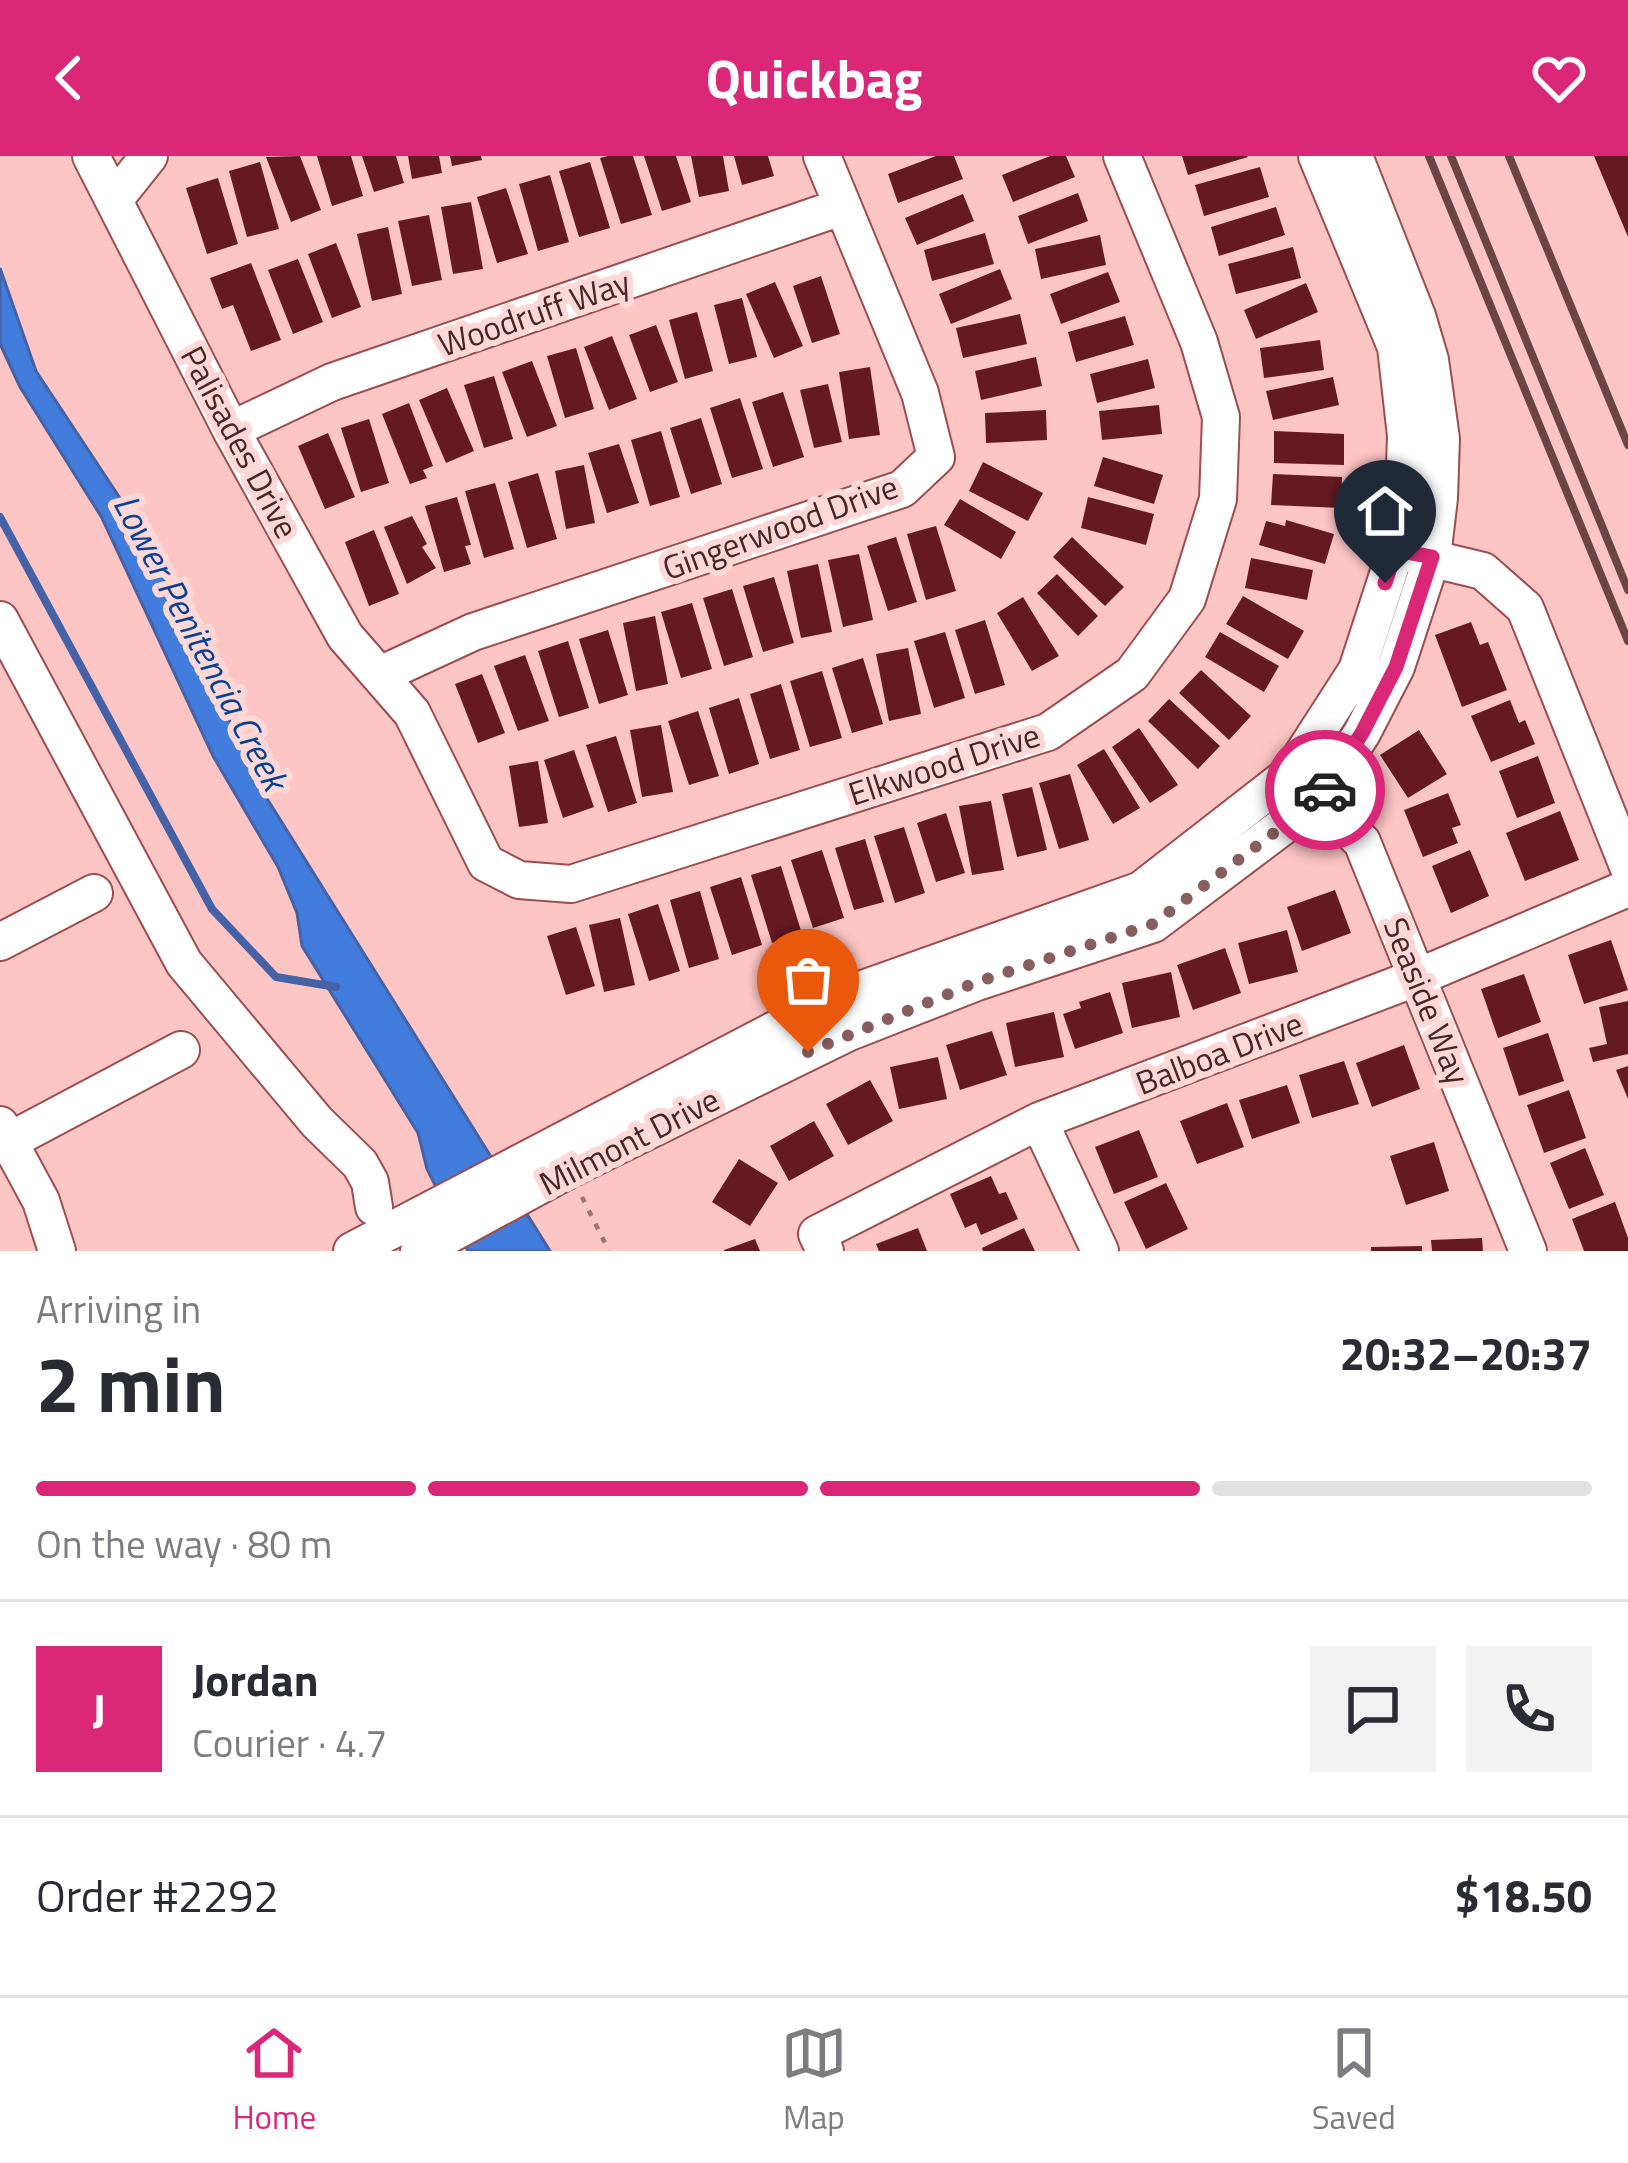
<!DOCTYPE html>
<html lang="en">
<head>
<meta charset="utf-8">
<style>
  body { margin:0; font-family:"Titillium Web",sans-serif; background:#f2f2f3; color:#2b2b33; height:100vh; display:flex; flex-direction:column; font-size:45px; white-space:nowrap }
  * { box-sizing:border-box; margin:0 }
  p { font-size:39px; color:#7c7c81 }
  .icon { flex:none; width:66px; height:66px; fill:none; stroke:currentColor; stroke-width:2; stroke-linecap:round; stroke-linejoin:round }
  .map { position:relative; height:1095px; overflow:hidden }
  .panel { display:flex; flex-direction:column; background:#fff; flex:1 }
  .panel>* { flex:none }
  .pin { position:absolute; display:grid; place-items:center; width:102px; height:102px; color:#fff; margin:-123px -51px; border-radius:50% 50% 50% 0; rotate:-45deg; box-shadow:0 0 12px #0007 }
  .pin .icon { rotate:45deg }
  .courier { position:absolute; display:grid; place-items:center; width:120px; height:120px; margin:-60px; border:9px solid #db2777; border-radius:50%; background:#fff; color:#222; box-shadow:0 3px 15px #0007 }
  .head em { font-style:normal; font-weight:700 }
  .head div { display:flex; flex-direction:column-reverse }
  .head { display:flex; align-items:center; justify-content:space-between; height:204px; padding:0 36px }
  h1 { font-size:78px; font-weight:700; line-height:90px }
  .bar { display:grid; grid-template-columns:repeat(4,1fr); gap:18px 12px; align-content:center; height:144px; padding:0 36px }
  .bar i { height:15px; border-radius:9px; background:#e1e1e2 }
  .bar .on { background:#db2777 }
  .bar p { grid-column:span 4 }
  .line { display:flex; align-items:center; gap:30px; padding:0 36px; border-top:3px solid #e1e1e2 }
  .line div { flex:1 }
  .round { display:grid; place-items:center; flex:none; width:126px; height:126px; border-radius:0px; background:#f2f2f3 }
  header { display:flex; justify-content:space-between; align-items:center; height:156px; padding:0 36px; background:#db2777; color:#fff; font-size:54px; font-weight:700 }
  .tab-bar { display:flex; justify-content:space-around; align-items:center; height:168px; border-top:3px solid #e1e1e2; background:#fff; font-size:33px; color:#7c7c81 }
  .tab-bar a { display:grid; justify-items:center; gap:6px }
  .tab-bar .on { color:#db2777 }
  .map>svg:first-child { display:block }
</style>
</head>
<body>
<header><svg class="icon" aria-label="back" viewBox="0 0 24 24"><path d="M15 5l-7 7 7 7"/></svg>Quickbag<svg class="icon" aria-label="heart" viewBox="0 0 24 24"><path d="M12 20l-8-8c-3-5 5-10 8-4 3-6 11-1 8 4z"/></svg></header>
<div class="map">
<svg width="1628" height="1095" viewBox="0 0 1628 1095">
  <rect width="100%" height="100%" fill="#fdc6c5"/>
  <path fill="#427cdc" stroke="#4462a5" stroke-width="3" d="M0 112 36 215 143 377 261 633 550 1095H468L427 1013 418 977 302 790 297 757 278 711 213 600 102 362 20 231 0 188Z"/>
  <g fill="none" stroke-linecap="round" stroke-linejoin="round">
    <path stroke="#4462a5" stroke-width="8" d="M0 361 212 753 276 821 336 831"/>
  </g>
  <path fill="#651a21" d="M300 0 321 54 291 66 266 1Z
    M317 0H351L363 40 332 50Z
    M362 0H396L404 27 374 36Z
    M408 0H439L442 17 412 23Z
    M450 0H481L482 4 452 10Z
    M608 0H633L652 59 621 68 600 2Z
    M644 0H676L691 46 662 55Z
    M691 0H723L729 35 699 41Z
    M734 0H768L774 20 742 29Z
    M936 0H954L963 23 898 47 888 18Z
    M1050 0H1066L1075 21 1013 46 1002 19Z
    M1182 0H1247L1248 1 1188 19Z
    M1594 0H1628V81Z
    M260 6 279 73 247 81 229 15Z
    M590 6 610 72 579 81 559 15Z
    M1260 11 1269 41 1204 60 1195 29Z
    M550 19 569 86 538 95 519 28Z
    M218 22 238 88 207 98 186 32Z
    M506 32 528 98 497 107 477 41Z
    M1078 37 1088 65 1028 88 1018 60Z
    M963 38 974 65 917 89 905 62Z
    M471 46 483 113 453 118 441 51Z
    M1276 51 1285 79 1219 100 1211 71Z
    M429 59 442 124 412 130 398 65Z
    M388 71 402 138 372 145 357 78Z
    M985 77 994 108 932 125 924 94Z
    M1100 79 1106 109 1041 123 1035 93Z
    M336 87 361 151 332 162 308 98Z
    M1293 91 1301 122 1236 138 1228 108Z
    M298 103 323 166 293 178 268 114Z
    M251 107 281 184 251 195 233 149 222 153 210 122Z
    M1000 113 1012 143 951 168 939 138Z
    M1108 116 1120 146 1061 168 1050 138Z
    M821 120 840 178 812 187 793 130Z
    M775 126 803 190 774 202 746 138Z
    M1306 127 1318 156 1256 183 1244 154Z
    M742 142 757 201 729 208 714 149Z
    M697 156 713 215 685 223 669 164Z
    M1020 158 1027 188 963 202 956 172Z
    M1125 160 1134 189 1076 206 1068 176Z
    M656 169 678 226 650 236 629 179Z
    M612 180 637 243 609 254 584 191Z
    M1320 184 1324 214 1264 222 1260 192Z
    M576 192 594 253 565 262 547 200Z
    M1036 201 1042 230 981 244 975 215Z
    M1148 203 1155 232 1097 247 1090 218Z
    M532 205 557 270 527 281 502 216Z
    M870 211 880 279 849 283 839 216Z
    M494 220 513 283 484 292 464 229Z
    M1333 221 1339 249 1273 264 1266 235Z
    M828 228 842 286 814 292 800 234Z
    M447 232 474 295 446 307 419 244Z
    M783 236 804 301 773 311 752 246Z
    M740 242 763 313 732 322 710 252Z
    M409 247 433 310 423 314 427 322 410 328 382 258Z
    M1159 249 1162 278 1102 284 1099 255Z
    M1046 254 1047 284 986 287 985 257Z
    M701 262 722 328 691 338 670 272Z
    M369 263 389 327 361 336 341 272Z
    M661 275 680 341 650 350 631 284Z
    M1274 275 1344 278V309L1274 307Z
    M328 277 355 341 325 353 298 290Z
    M619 288 639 347 607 357 588 297Z
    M1103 301 1163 319 1154 348 1094 330Z
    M983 306 1043 337 1028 365 969 335Z
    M584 309 595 367 566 373 555 315Z
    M538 317 557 383 527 392 508 326Z
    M1273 318 1342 321 1341 352 1271 349Z
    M495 327 514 393 484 402 465 335Z
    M457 341 471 389 465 390 471 408 444 416 425 350Z
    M1088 341 1154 358 1146 389 1081 372Z
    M960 343 1016 376 1001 403 944 369Z
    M412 360 427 388 422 391 436 412 407 428 384 371Z
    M1286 364 1334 378 1325 408 1259 389 1266 365 1285 370Z
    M936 370 956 435 926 444 907 378Z
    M374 374 399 438 369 450 345 386Z
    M896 381 917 446 888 455 867 390Z
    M1072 381 1124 431 1105 450 1053 401Z
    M859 398 873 464 843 471 828 404Z
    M1251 402 1313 414 1307 444 1245 432Z
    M818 408 832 476 801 482 787 415Z
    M1057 418 1098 460 1078 480 1037 437Z
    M774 421 794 487 763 496 743 430Z
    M732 433 753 501 724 510 703 442Z
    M1243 440 1304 475 1288 503 1226 468Z
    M1023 441 1059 500 1032 515 997 457Z
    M692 447 712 513 681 522 661 456Z
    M655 460 668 528 636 535 623 467Z
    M985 464 1005 529 975 538 955 474Z
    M1471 466 1480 489 1488 486 1507 534 1462 551 1435 479Z
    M608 474 628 539 599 548 579 483Z
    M945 476 965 542 934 552 914 485Z
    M1220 476 1279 510 1264 536 1205 501Z
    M568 485 589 552 559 561 538 495Z
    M908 492 921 558 889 565 876 498Z
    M525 499 549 565 518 575 494 510Z
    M863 502 883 568 852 577 832 512Z
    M1201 514 1251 560 1229 584 1179 537Z
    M822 515 842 582 810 591 790 525Z
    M482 518 505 577 478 587 455 528Z
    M781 528 800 594 770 603 750 538Z
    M739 542 759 608 729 618 709 552Z
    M1169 543 1220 590 1198 613 1148 565Z
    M1510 544 1519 567 1525 564 1535 588 1491 606 1471 560Z
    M698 555 719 620 689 629 668 565Z
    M661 569 673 636 642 641 630 574Z
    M1139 572 1178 629 1150 647 1112 591Z
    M1419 574 1447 618 1408 642 1380 599Z
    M616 580 637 647 608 656 586 589Z
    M1104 593 1140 652 1113 668 1077 609Z
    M574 594 594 651 563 662 544 604Z
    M1538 600 1555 647 1517 662 1499 615Z
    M538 605 548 667 519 671 509 610Z
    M1070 618 1089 684 1059 693 1039 627Z
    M1032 631 1047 694 1017 701 1002 638Z
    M1448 637 1461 669 1452 672 1458 687 1423 701 1404 654Z
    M991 645 1004 714 972 719 959 650Z
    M1560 655 1579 704 1525 725 1506 677Z
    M946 657 965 717 936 726 917 667Z
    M904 671 925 737 895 747 874 680Z
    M865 683 884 746 854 754 835 692Z
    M822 694 844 762 813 772 791 704Z
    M1470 694 1489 740 1451 757 1432 710Z
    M781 710 802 778 772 787 751 719Z
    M741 721 762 789 732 799 710 731Z
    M1335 734 1351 777 1302 795 1287 751Z
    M700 735 719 803 689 812 670 744Z
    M658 748 680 815 649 825 628 758Z
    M620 762 635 829 604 836 589 769Z
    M576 771 595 830 566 839 547 780Z
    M1287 774 1298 816 1249 828 1238 787Z
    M1611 784 1628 834 1584 848 1568 799Z
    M1225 792 1241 837 1193 854 1177 809Z
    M1171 816 1180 861 1132 872 1122 827Z
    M1524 818 1541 866 1498 882 1481 833Z
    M1110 836 1123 877 1075 893 1063 858 1081 852 1079 846Z
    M1628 845V898L1593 906 1589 892 1607 888 1599 851Z
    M1054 856 1064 901 1015 911 1006 867Z
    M992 875 1007 919 960 934 946 889Z
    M1548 877 1564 925 1519 940 1503 892Z
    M1404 889 1420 933 1372 951 1356 907Z
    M938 901 947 943 899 953 890 911Z
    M1344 905 1359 948 1312 962 1299 919Z
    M1628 910V943L1616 914Z
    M870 924 893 965 848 989 826 948Z
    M1287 929 1300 967 1252 983 1239 944Z
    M1569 934 1586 982 1544 997 1527 949Z
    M1227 947 1244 991 1197 1008 1180 965Z
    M814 965 834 1000 789 1025 770 990Z
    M1139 974 1158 1021 1114 1038 1095 991Z
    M1434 986 1449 1035 1406 1049 1390 1000Z
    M1585 992 1604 1039 1569 1053 1550 1007Z
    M739 1003 778 1027 750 1070 712 1046Z
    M991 1020 999 1038 1006 1036 1018 1063 981 1079 976 1067 965 1072 950 1038Z
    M1166 1027 1188 1073 1146 1093 1124 1046Z
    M1615 1046 1628 1082V1095H1584L1572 1063Z
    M918 1072 927 1095H879L876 1088Z
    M1024 1072 1035 1095H983L982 1092Z
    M1482 1082 1483 1095H1432L1431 1084Z
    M755 1083 760 1095H724V1094Z
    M1422 1090V1095H1371V1091Z"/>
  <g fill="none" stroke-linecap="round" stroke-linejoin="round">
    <g stroke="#9c4d4f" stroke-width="40">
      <path id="minor" d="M91 0 231 274 345 480 412 557 486 707 519 724 571 728 1048 576 1132 518 1187 443 1218 343 1221 261 1199 186 1122 0
        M114 44 149 0
        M231 274 332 226 841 51
        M1408 397 1483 415 1525 452 1628 710
        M0 464 184 807 317 966 360 1008 370 1026 374 1051
        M382 518 473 476 902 333 936 301 920 237 822 0
        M1302 628 1362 686 1528 1095
        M0 786 94 737
        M1039 965 1100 1095
        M0 969 41 1045 57 1095
        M0 990 181 894
        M352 1095 832 844 1141 734 1290 618 1357 514 1396 394 1404 337 1406 280 1396 191 1317 0
        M419 1095 572 1012 847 877 977 826 1153 768 1319 643 1362 577 1396 511 1432 401 1439 342 1441 283 1430 204 1417 160 1354 0
        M825 1095 817 1078 1039 965 1418 821 1628 732"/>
    </g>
    <path stroke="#a17474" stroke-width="4.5" stroke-dasharray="6 9" stroke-linecap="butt" d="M582 1041 609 1095"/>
    <use href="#minor" stroke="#fff" stroke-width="36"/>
    <path stroke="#6b4444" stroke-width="8" d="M1429 0 1628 485
      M1451 0 1628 434
      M1509 0 1628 289"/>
  </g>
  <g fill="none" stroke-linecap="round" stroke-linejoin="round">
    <path stroke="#875d5e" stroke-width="12" stroke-dasharray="0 21.6" d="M808 896 977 826 1153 768 1319 643 1325 634"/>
    <path stroke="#db2777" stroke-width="15" d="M1325 634 1362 577 1396 511 1432 401 1396 394 1385 427"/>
  </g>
  <g text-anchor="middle" stroke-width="12" stroke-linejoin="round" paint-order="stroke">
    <g font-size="33" fill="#482526" stroke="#fed8d7">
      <text transform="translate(534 157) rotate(-19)" y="12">Woodruff Way</text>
      <text transform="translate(240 286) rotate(62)" y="12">Palisades Drive</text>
      <text transform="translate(780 371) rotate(-20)" y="12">Gingerwood Drive</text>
      <text transform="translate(944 608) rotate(-18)" y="12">Elkwood Drive</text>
      <text transform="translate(1427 845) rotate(68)" y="12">Seaside Way</text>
      <text transform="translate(1219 897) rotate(-21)" y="12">Balboa Drive</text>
      <text transform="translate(629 985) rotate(-27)" y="12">Milmont Drive</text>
    </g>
    <g font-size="36" font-style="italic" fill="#084196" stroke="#fed8d7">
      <text transform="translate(201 486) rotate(62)" y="13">Lower Penitencia Creek</text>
    </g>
  </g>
</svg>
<div class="pin" style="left:808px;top:896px;background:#ea580c"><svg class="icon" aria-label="bag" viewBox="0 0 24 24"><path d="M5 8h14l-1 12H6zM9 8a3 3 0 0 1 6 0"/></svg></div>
<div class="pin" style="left:1385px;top:427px;background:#1f2937"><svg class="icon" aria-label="home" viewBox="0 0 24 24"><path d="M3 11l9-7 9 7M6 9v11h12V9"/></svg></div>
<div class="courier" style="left:1325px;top:634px"><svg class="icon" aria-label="car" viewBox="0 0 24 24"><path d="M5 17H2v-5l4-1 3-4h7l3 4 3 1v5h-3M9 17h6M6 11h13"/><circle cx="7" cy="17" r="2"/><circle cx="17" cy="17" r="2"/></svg></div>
</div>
<section class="panel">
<div class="head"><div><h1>2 min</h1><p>Arriving in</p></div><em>20:32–20:37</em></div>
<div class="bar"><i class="on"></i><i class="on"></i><i class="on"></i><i></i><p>On the way · 80 m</p></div>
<div class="line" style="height:216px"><b class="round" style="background:#db2777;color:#fff">J</b><div><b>Jordan</b><p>Courier · 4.7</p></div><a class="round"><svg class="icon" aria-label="chat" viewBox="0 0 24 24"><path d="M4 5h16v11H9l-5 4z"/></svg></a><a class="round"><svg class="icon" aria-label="phone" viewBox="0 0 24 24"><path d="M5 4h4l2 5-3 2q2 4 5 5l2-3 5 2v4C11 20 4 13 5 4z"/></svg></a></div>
<div class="line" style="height:156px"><div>Order #2292</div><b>$18.50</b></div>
</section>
<nav class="tab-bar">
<a class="on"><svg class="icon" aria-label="home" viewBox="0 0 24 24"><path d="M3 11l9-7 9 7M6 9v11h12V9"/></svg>Home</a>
<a><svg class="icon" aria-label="map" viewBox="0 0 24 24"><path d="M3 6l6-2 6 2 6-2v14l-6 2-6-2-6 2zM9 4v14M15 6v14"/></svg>Map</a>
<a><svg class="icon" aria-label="saved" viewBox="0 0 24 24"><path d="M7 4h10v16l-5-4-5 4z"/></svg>Saved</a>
</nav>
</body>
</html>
